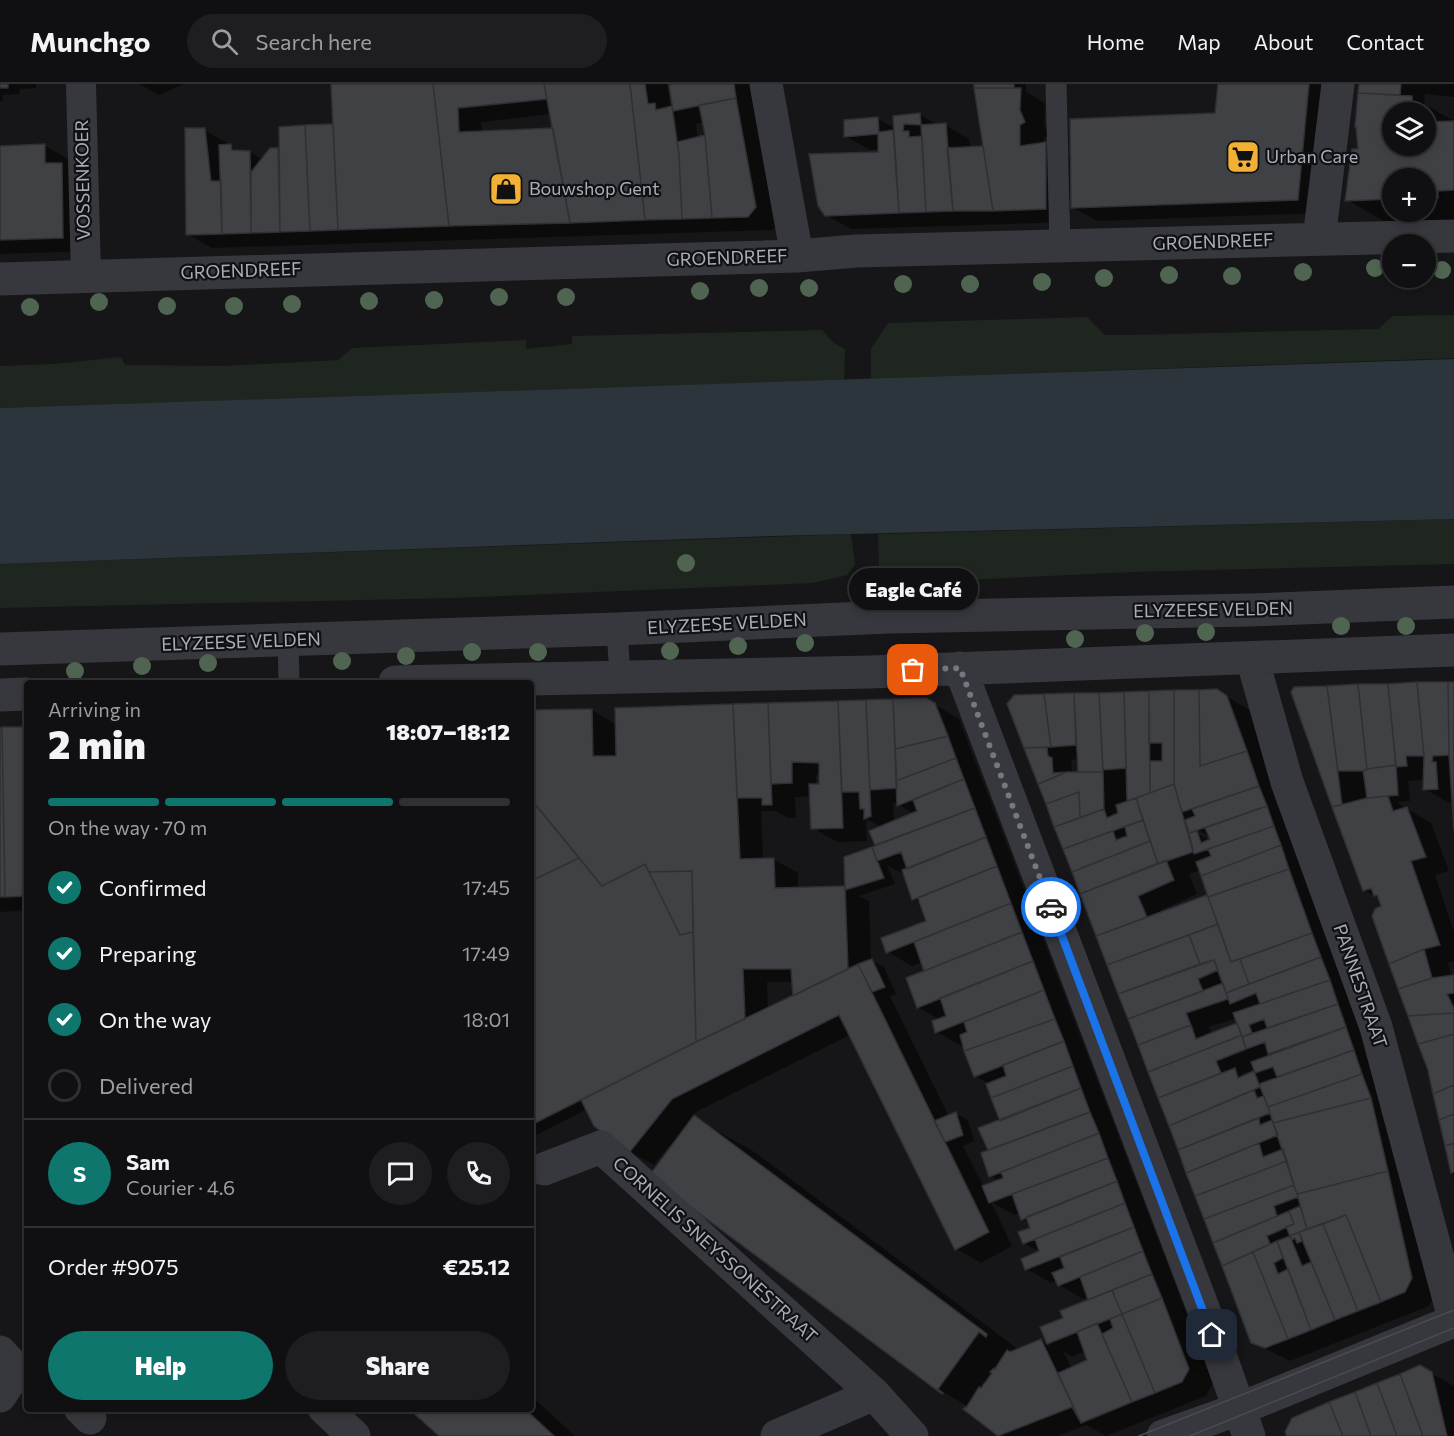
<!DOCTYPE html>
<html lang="en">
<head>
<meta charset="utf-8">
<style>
  body { margin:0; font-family:Commissioner,sans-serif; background:#1e1e20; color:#f1f3f6; height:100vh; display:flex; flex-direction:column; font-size:22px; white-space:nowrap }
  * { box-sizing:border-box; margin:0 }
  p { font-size:20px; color:#9c9d9f }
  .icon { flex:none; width:33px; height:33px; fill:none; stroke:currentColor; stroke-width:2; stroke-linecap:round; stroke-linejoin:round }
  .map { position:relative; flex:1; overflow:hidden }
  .panel { position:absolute; left:24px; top:596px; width:510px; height:732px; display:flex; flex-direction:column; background:#101012; border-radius:6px; box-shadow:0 3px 9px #0003,0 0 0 2px #303032 }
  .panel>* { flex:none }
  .tools { position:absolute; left:1382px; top:18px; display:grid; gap:12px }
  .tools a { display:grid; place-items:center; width:54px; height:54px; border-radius:50%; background:#101012; box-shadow:0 3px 9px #0003,0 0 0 2px #303032; font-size:30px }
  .pin { position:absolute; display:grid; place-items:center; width:51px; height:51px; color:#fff; margin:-26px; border-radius:12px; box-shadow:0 3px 9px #0006 }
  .courier { position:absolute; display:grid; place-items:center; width:60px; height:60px; margin:-30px; border:4px solid #1a73e8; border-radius:50%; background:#fff; color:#222; box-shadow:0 2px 8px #0007 }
  .bubble { position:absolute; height:42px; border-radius:21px; background:#101012; box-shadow:0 3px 9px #0003,0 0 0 2px #303032; font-size:20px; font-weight:800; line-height:42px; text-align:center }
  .overview em { font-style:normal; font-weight:800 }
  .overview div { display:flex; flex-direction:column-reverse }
  .overview { display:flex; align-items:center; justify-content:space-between; height:102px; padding:0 24px }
  h1 { font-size:39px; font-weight:800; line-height:45px }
  .bar { display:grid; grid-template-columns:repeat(4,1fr); gap:9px 6px; align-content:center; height:72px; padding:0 24px }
  .bar i { height:8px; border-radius:4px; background:#303032 }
  .bar .current { background:#0f766e }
  .bar p { grid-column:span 4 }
  .line { display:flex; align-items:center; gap:15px; padding:0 24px; border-top:2px solid #303032 }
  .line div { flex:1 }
  .round { display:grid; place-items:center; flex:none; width:63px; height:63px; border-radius:32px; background:#1e1e20 }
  ol { padding:0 24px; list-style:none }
  li { display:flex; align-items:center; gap:18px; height:66px }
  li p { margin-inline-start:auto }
  li .icon { padding:6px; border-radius:50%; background:#0f766e; color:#fff; stroke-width:4 }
  li:last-child { color:#9c9d9f }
  li i { width:33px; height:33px; border:3px solid #303032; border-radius:50% }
  .action { display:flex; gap:12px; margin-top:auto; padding:12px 24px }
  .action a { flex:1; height:69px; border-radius:36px; background:#0f766e; color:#fff; font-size:24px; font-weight:800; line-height:69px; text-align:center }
  .action a+a { background:#1e1e20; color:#f1f3f6 }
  header { display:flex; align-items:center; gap:36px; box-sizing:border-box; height:84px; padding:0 30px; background:#101012; border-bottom:2px solid #303032 }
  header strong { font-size:28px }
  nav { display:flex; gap:33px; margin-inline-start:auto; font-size:21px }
  .search { width:420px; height:54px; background:#1e1e20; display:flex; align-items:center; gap:15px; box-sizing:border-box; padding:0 21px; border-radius:33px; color:#9c9d9f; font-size:22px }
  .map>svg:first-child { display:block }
</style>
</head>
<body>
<header>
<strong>Munchgo</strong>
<div class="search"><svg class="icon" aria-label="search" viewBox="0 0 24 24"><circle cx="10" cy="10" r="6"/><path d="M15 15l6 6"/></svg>Search here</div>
<nav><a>Home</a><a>Map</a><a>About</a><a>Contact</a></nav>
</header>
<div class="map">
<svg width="1454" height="1352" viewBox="0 0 1454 1352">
  <rect width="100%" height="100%" fill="#161618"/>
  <path fill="#1e261f" d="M1454 231V274L871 295V265L888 239 1087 233 1105 251H1130L1378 245 1393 232Z
    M822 246 834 259 845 265 844 296 0 324V282L53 280 121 273 125 281 223 282 338 276 352 264 526 256V265L572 260V252Z
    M1454 435V480L1132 488 946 497H903L879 485 878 450Z
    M851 450 855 481 847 491 813 499 453 514 0 524V480Z"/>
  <path fill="#2c353c" d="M1454 275V435L772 452 0 480V324Z"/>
  <path fill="#0007" fill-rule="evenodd" d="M0 0H36V4L20 5 19 10 2 11 3 17H0Z
    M139 0H184L159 11Z
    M332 0H667L671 24 674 23 670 0H756L779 138 773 146 212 164 187 150 204 46 229 60V62L241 68H250L263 76 271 66 280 65 334 41ZM552 30 555 45 482 48 481 38ZM704 38 707 53 698 55 696 40Z
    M975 0H1026V8L1045 19 1044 40 1049 52 1044 54V60L1072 74 1217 31 1220 0H1335L1322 129 1097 137 1070 122V138L851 145 826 131 880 69V65L870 66 845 52 878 35 895 44 920 31 938 41H945L969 55 970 64H985Z
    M1360 0H1454V13L1425 10 1424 20 1454 37V150L1408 151 1347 116 1359 67 1356 42ZM1392 28H1425V62H1392ZM1392 94H1425V128H1392Z
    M44 61 68 75 87 167 0 170V63Z
    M1454 599V730L1453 719H1449L1425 705V695L1408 697 1410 717 1396 718 1431 739 1449 787 1435 791 1454 848V877L1448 879 1451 893H1454V1095L1430 986 1382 823 1379 815 1364 806 1295 604Z
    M1216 606 1251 627 1395 1029 1436 1209 1429 1222 1290 1277 1252 1258 1009 620 1015 612ZM1079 675V689H1076L1072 687 1071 676ZM1191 742 1211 754V757L1190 745ZM1201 786 1209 811 1162 829 1161 826 1197 810 1189 790ZM1237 934 1239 940 1212 950 1209 943ZM1255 985 1256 988 1246 992 1242 990Z
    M926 615 959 635 1213 1299 1206 1312 1106 1352 1086 1341 1058 1352H1001L966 1325 969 1323 938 1305 671 1060 654 1081 630 1068 587 1025 531 1054V628L592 626 617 641V625ZM816 691H820L821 701H816ZM811 712 813 744 837 758 867 757 866 735 881 743 871 748 877 762 847 803 798 805V789L773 775H763L761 727H776L788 734H796L795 713ZM893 719H898L899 721 914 730 894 738ZM887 781 903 790 905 789 914 815 921 819 928 838 888 868 912 882 922 878 926 888 918 923 940 936 937 948 961 962 965 961 975 992 989 1000 1002 1037 981 1045 990 1066 991 1092 999 1097 984 1103 963 1062 974 1057 968 1036 956 1030 949 1033 890 912 896 910 884 883 871 876 869 817 859 812 895 800ZM767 898H794L795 913 768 925ZM850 951 957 1165 981 1179 1012 1162 991 1118 1014 1131 1020 1129 1022 1135 1030 1139 1032 1145 1024 1159 1040 1168 1027 1185 1051 1199 1057 1197 1059 1201 1083 1215 1088 1213 1090 1216 1064 1234 1042 1244 1050 1262 1041 1257 1019 1266 756 1069 693 1033 696 1028ZM1063 1267 1072 1273 1086 1267 1089 1277 1072 1285Z
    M27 644V826L0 828V645Z
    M1420 1283 1454 1302V1352H1289Z
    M531 1312 575 1352H441L411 1324H531Z"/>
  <path fill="#404145" stroke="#303034" stroke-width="1.5" d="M0 0H8V4H0Z
    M331 0H433L449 142 338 146Z
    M433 0H544L547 15 458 24 459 48 553 44 570 139 449 142Z
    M544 0H630L645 136 570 139Z
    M630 0H645L648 20 655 19 656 26 672 22 679 71 682 135 645 136Z
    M674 0H734L736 14 673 27 669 1Z
    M974 0H1014V4H974Z
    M1218 0H1309L1298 116 1071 124 1070 35 1215 29Z
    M1359 0H1401L1400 11 1358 9Z
    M974 4H1021L1020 26 1025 38 1020 41V62L1046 58V125L993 127Z
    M1358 9 1412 12 1413 28H1392V62H1425V38L1454 37V106L1438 107V114H1425V94H1392V115L1345 117 1352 65H1358L1356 43H1355Z
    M736 14 756 123 748 133 712 134 705 51 699 21Z
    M920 29 921 41 904 40 903 47H909V53L922 52 926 128 899 129 893 32Z
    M878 33 879 48 893 46 899 129 825 132 818 122 809 70 878 68V50L844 53V36Z
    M946 39 953 127 926 128 921 41Z
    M333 40 338 146 310 147 305 41Z
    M305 41 310 147 280 148 279 43Z
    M185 44H205L211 97H221L222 150 186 151Z
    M705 51 712 134 682 135 679 71 677 58Z
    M45 60V79H62L63 154 0 156V62Z
    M231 60 232 66 250 67 251 149 222 150 219 61Z
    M983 62 993 127H953L947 64Z
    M270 64H278L280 148 251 149V88Z
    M1417 598H1448L1449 671 1433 672 1432 678H1436L1438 705 1423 706 1424 672Z
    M1417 598 1424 672H1406L1407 682 1396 683 1388 600Z
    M1448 598H1454V747L1449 671Z
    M1358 600 1367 685 1363 687H1338L1327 602Z
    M1358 600H1388L1396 681 1367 685Z
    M1327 602 1342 721 1332 723 1291 608 1294 603Z
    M1217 605 1227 612 1247 667 1200 682 1199 606Z
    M1174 606V700L1150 709V677H1162V659H1149V607Z
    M1174 606H1199L1200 682 1247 667 1259 702 1182 728 1174 700Z
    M1149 607 1150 709 1127 717 1124 608Z
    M1124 608 1126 684 1103 686 1099 609Z
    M1074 609H1099L1103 688H1078Z
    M1074 609 1076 661 1051 663 1044 610Z
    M1044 610 1051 663 1024 664 1007 620 1014 611Z
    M926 614 935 619 948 652 895 665 893 615Z
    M893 615 897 704 870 706 866 616Z
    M866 616 871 732 864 735V725H860L859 708H842L838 617Z
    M838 617 843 744 811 745 809 700H819V679L792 678V699L771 700 768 619Z
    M768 619 772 721H762V714H737L733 620Z
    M733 620 740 775 774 774 775 804 845 802 848 885 793 912 791 885H743L745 935 696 958 692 787 649 788 645 780 602 802 531 715V626L592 625 593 672H616L615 624Z
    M2 643 5 813H0V644Z
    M2 643H27V812L5 813Z
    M948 652 956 674 896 697 895 665Z
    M1047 663 1048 672 1052 674 1053 689 1067 688 1038 700 1024 664Z
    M956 674 964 695 897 722 896 697Z
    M1396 681 1398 711 1367 714 1363 687 1367 685Z
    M1067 688H1103L1104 725 1080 734 1079 708 1046 720 1038 700Z
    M964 695 975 724 875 761 869 747 917 727 913 716Z
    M1174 700 1193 768 1158 780 1136 714Z
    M1259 702 1267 722 1189 749 1185 736 1195 732 1192 725Z
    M1079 708 1080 734 1054 743 1046 720Z
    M1388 712 1393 727 1407 723 1426 773 1411 777 1440 861 1424 865 1389 880 1372 832 1375 825 1381 822 1377 811 1374 812 1371 804 1363 807 1332 723 1367 714Z
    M1136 714 1143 736 1063 765 1054 743 1104 725 1107 734 1118 729 1116 721Z
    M534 719 579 774 531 797V721Z
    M1267 722 1274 742 1194 770 1189 749 1197 747 1201 759 1210 755 1205 744Z
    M975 724 986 753 907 785 901 768 877 777 872 763Z
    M1143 736 1150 757 1072 788 1063 765 1113 747 1116 756 1127 752 1125 743Z
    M1274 742 1281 761 1201 792 1196 778 1211 772 1208 765Z
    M986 753 997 782 912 816 902 786Z
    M1150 757 1158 780 1080 810 1072 788Z
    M1281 761 1289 785 1208 813 1201 792Z
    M872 763 884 794 845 806 844 773Z
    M579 774 602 802 645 780 680 851 693 848 696 958 531 1041V797Z
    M1166 776 1174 796 1138 812 1147 833 1096 852 1080 810Z
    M997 782 1011 819 886 869 881 854 926 837 918 814Z
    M1289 785 1312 849 1231 878 1208 813Z
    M692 787 693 848 680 851 649 788Z
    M1207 811 1218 840 1107 881 1096 852Z
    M1011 819 1022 848 924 887 914 858Z
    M1218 840 1231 878 1240 875 1249 900 1226 909 1214 876 1200 880 1189 851Z
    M1022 848 1033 877 917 924 906 894Z
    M1312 849 1321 873 1249 900 1240 875Z
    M1189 851 1200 880 1118 910 1107 881Z
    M1424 865 1432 894 1398 905 1389 880Z
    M1321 873 1330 896 1260 920 1256 909 1230 920 1226 909Z
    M872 875 885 903 872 908 858 880Z
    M1214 876 1218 886 1198 895 1203 907 1128 935 1118 910Z
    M1033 877 1044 906 935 949 932 937 946 932 940 914Z
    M858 880 989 1148 955 1166 839 931 672 1015 629 1069 594 1042 581 1016 696 958Z
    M1454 891V909L1447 910 1454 924V929L1408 932 1398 905 1432 894Z
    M1330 896 1338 920 1267 944 1264 935 1249 941 1252 949 1242 953 1233 929Z
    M1223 899 1228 915 1186 929 1191 941 1138 961 1128 935Z
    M1044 906 1055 935 964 967 960 951 967 948 964 938Z
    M1338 920 1346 943 1268 970 1265 958 1246 965 1242 953Z
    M1454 929V950L1418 960 1408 932Z
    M1055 935 1064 957 974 993 964 967Z
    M1237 939 1242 951 1148 988 1138 961 1191 941 1196 955Z
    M1346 943 1354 966 1277 993 1273 983 1255 989 1251 978Z
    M1454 950V1001L1433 1010 1428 986 1418 960Z
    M1242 951 1246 965 1216 977 1221 989 1158 1014 1148 988Z
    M1064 957 1073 982 991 1014 986 1000 1006 992 1003 981Z
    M1354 966 1362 990 1268 1023 1259 1000Z
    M1073 982 1081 1004 1000 1037 991 1014Z
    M1235 984 1238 994 1254 987 1260 1003 1169 1042 1158 1014Z
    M1362 990 1371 1014 1273 1039 1268 1023Z
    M1454 1001V1030L1439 1036 1433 1010Z
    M1081 1004 1090 1028 988 1066 978 1044Z
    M1254 1006 1257 1014 1264 1012 1270 1029 1178 1066 1169 1042Z
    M1371 1014 1388 1087 1297 1110 1273 1039Z
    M956 1028 963 1051 945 1058 934 1037Z
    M1090 1028 1099 1049 989 1093 981 1069Z
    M1454 1030V1059L1445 1062 1439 1036Z
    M694 1031 987 1250 986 1253 979 1248 938 1305 943 1309 942 1310 649 1092Z
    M1259 1034 1260 1041 1272 1036 1278 1051 1186 1089 1178 1066Z
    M1099 1049 1108 1074 989 1119 982 1102 1003 1094 1001 1088Z
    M1259 1059 1263 1073 1283 1065 1287 1077 1195 1112 1186 1089Z
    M1454 1059V1088L1451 1089 1445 1062Z
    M1108 1074 1117 1097 1021 1136 1012 1110Z
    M1287 1077 1294 1101 1204 1135 1195 1112Z
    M1388 1087 1412 1194 1405 1208 1381 1218 1346 1131 1307 1145 1297 1110Z
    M1117 1097 1125 1119 1023 1160 1018 1148 1030 1144 1026 1133Z
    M1294 1101 1298 1113 1274 1122 1277 1132 1213 1159 1204 1135Z
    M1125 1119 1134 1143 1025 1186 1021 1175 1039 1167 1035 1155Z
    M1300 1122 1307 1145 1290 1152 1286 1143 1294 1140 1289 1127Z
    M1289 1127 1294 1140 1267 1152 1270 1160 1222 1182 1213 1159Z
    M1346 1131 1381 1218 1358 1227 1323 1140Z
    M1323 1140 1358 1227 1335 1236 1299 1148Z
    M1134 1143 1143 1167 1058 1202 1052 1189 1064 1184 1060 1173Z
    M1299 1148 1302 1157 1297 1159 1295 1154 1292 1156 1290 1152Z
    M1290 1152 1302 1182 1311 1178 1335 1236 1311 1246 1277 1157Z
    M1277 1157 1283 1174 1274 1179 1278 1190 1288 1185 1311 1246 1288 1255 1253 1168Z
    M1143 1167 1152 1190 1088 1216 1080 1193Z
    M1253 1168 1288 1255 1265 1264 1251 1259 1222 1182Z
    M1152 1190 1162 1214 1122 1230 1112 1206Z
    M1112 1206 1122 1230 1047 1260 1040 1243 1063 1234 1060 1227Z
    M1162 1214 1189 1285 1182 1298 1155 1309 1122 1230Z
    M1122 1230 1155 1309 1132 1318 1102 1250 1113 1244 1110 1235Z
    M1097 1239 1132 1318 1081 1339 1058 1289 1087 1276 1077 1248Z
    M1041 1255 1081 1339 1072 1323 998 1352 963 1325 965 1323 966 1324 979 1303 981 1304 992 1289 990 1288 994 1284 995 1285 1007 1266 1010 1268Z
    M1420 1281 1432 1288 1447 1352H1423L1400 1290Z
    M1400 1290 1423 1352H1397L1377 1299Z
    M1377 1299 1397 1352H1371L1355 1308Z
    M1355 1308 1371 1352H1343L1329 1318Z
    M1329 1318 1343 1352H1287L1285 1348 1292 1334Z
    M408 1324H524L554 1352H439Z"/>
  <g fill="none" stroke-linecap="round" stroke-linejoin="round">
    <path stroke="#37383d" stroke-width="21" d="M1056 0 1060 162
      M617 545 620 592
      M288 557 289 598"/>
    <path stroke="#37383d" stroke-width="30" d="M81 0 86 192"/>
    <path stroke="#37383d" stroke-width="33" d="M766 0 797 172
      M1319 155 1338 0
      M0 195 797 172 856 167 1454 152
      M0 565 617 545 889 533 1251 526 1454 518
      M1252 574 1287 698 1376 943 1454 1234
      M960 584 1205 1229 1249 1352
      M395 598 870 588 1454 566
      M0 611 27 610
      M544 1085 601 1063 874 1310 912 1352
      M0 1268 17 1286 27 1290
      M0 1312 17 1286
      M80 1324 90 1334
      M324 1324 354 1352
      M777 1352 874 1310"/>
    <path stroke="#37383d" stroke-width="33" d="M1163 1352 1239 1325 1454 1237"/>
    <path stroke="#4a4c52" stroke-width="1.5" d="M1139 1352 1454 1226
      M1190 1352 1454 1244"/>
  </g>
  <g fill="#506452">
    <circle cx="1375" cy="184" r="9"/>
    <circle cx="1442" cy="186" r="9"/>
    <circle cx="1303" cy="188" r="9"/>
    <circle cx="1169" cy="191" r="9"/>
    <circle cx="1232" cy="192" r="9"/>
    <circle cx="1104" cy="194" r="9"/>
    <circle cx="1042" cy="198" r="9"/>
    <circle cx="903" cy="200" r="9"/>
    <circle cx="970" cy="200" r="9"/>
    <circle cx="759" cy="204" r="9"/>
    <circle cx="809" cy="204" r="9"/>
    <circle cx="700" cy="207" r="9"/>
    <circle cx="499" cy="213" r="9"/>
    <circle cx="566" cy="213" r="9"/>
    <circle cx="434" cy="216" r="9"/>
    <circle cx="369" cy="217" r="9"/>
    <circle cx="99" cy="218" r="9"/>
    <circle cx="292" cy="220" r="9"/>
    <circle cx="167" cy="222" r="9"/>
    <circle cx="234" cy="222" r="9"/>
    <circle cx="30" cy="223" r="9"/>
    <circle cx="686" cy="479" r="9"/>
    <circle cx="1341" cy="542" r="9"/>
    <circle cx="1406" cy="542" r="9"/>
    <circle cx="1206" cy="548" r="9"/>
    <circle cx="1145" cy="549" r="9"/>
    <circle cx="1075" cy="555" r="9"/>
    <circle cx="805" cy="559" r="9"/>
    <circle cx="738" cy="562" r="9"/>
    <circle cx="670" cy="567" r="9"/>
    <circle cx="472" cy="568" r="9"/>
    <circle cx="538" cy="568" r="9"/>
    <circle cx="406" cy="572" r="9"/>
    <circle cx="342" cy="577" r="9"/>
    <circle cx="208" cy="579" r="9"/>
    <circle cx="142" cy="582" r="9"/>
    <circle cx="75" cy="587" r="9"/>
  </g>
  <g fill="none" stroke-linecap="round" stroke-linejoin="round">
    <path stroke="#757880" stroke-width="6" stroke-dasharray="0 10.8" d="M913 586 960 584 1051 823"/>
    <path stroke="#1a73e8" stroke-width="8" d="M1051 823 1212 1251"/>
  </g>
  <defs>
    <g id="supermarket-square" transform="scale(1.725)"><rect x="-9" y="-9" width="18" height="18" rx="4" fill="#f2b134" stroke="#111113"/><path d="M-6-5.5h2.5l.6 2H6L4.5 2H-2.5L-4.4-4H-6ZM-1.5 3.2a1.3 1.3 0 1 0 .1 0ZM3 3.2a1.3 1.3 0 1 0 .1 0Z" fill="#111"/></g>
    <g id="shop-square" transform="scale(1.725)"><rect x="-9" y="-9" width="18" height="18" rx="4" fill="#f2b134" stroke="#111113"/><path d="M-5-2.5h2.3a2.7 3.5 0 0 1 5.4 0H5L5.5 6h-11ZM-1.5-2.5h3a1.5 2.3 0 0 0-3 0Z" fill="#111"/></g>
  </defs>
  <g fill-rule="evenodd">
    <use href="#supermarket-square" x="1243" y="73"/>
    <use href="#shop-square" x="506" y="105"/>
  </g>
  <g text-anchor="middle" stroke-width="4.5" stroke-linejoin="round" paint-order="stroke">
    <g font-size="18" fill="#a8adb8" stroke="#111113" text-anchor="start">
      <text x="1266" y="79">Urban Care</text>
      <text x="529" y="111">Bouwshop Gent</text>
    </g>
    <g font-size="18" fill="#a8adb8" stroke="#111113">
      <text transform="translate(83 96) rotate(-91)" y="6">VOSSENKOER</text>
      <text transform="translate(1213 158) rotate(-2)" y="6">GROENDREEF</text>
      <text transform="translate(727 174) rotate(-2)" y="6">GROENDREEF</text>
      <text transform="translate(241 187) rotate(-2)" y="6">GROENDREEF</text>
      <text transform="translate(1213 526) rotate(-1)" y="6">ELYZEESE VELDEN</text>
      <text transform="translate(727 540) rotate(-3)" y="6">ELYZEESE VELDEN</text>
      <text transform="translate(241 558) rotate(-2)" y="6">ELYZEESE VELDEN</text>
      <text transform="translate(1360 902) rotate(71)" y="6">PANNESTRAAT</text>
      <text transform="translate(715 1166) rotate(42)" y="6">CORNELIS SNEYSSONESTRAAT</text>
    </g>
  </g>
</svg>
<div class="tools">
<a><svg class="icon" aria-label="layers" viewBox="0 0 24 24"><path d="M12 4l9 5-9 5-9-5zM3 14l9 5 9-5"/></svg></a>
<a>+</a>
<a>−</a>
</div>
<div class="pin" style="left:913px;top:586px;background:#ea580c"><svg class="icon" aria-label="bag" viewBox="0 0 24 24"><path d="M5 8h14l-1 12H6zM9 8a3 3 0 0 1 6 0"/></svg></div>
<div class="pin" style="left:1212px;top:1251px;background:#1f2937"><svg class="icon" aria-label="home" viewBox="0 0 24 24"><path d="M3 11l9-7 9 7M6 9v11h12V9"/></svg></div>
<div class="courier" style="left:1051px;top:823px"><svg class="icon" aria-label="car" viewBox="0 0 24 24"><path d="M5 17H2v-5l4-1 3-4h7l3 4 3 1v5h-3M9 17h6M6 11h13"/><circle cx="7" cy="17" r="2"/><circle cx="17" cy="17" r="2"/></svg></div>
<div class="bubble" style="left:849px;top:484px;width:129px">Eagle Café</div>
<section class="panel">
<div class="overview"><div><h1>2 min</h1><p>Arriving in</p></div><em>18:07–18:12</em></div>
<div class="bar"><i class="current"></i><i class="current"></i><i class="current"></i><i></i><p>On the way · 70 m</p></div>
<ol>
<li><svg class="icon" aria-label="check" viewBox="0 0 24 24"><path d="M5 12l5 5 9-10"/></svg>Confirmed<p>17:45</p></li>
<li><svg class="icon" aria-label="check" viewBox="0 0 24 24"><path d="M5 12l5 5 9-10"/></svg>Preparing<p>17:49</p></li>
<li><svg class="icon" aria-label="check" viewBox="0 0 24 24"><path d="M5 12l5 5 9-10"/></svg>On the way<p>18:01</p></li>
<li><i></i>Delivered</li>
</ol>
<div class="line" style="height:108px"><b class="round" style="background:#0f766e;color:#fff">S</b><div><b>Sam</b><p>Courier · 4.6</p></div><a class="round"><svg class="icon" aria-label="chat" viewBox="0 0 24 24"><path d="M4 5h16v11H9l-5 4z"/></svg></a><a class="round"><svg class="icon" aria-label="phone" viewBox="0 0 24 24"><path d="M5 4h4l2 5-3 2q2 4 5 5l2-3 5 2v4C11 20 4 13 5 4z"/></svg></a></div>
<div class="line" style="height:78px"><div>Order #9075</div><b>€25.12</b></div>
<div class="action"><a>Help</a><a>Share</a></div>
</section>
</div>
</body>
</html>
